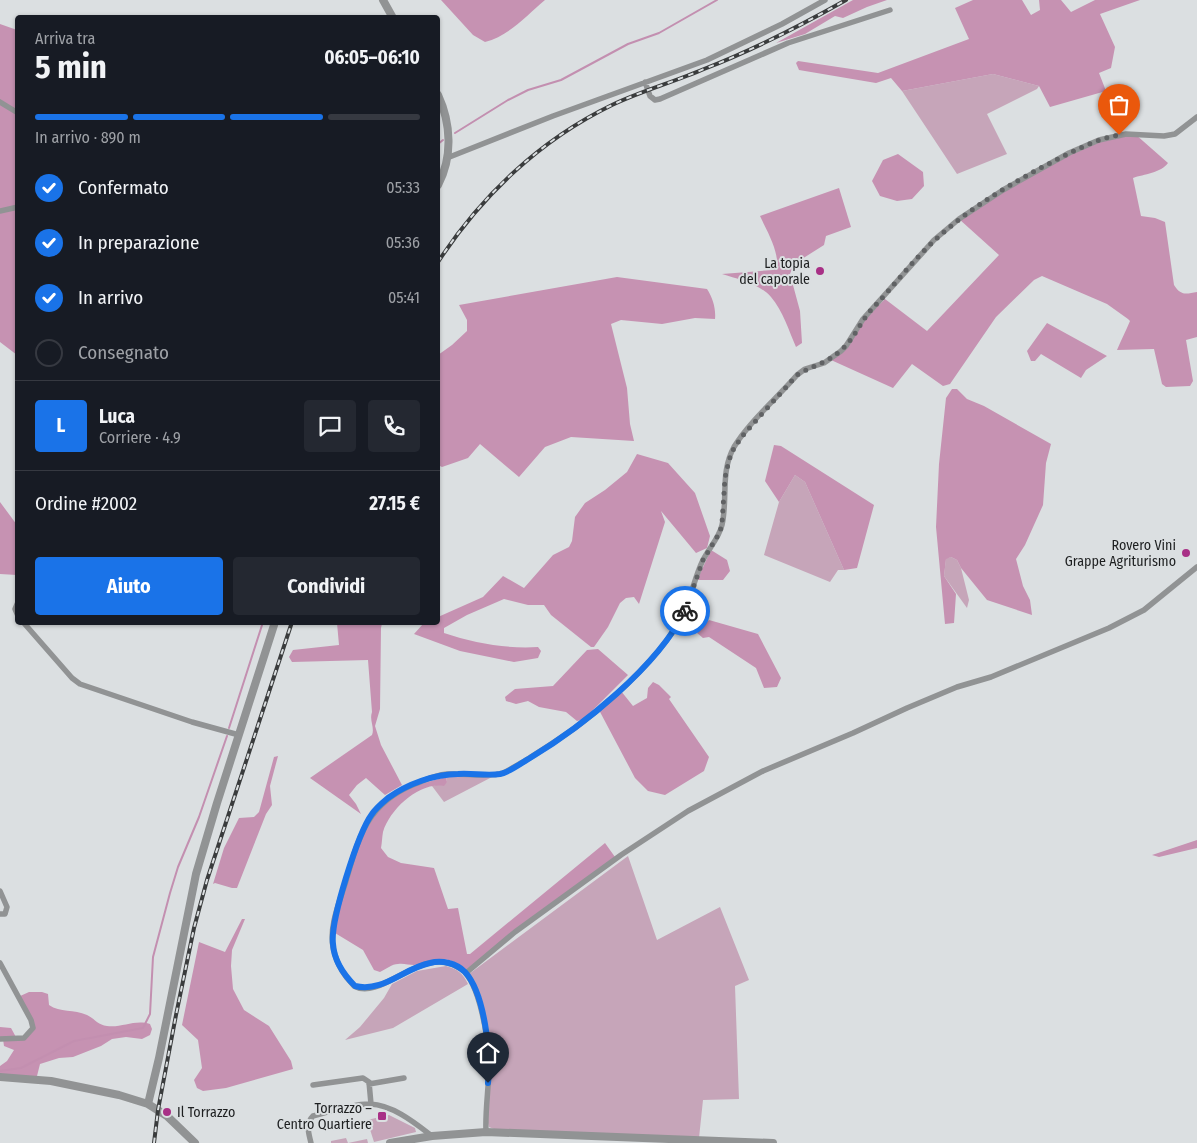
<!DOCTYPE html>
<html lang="it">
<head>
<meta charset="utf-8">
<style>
  body { margin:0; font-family:"Fira Sans Condensed",sans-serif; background:#242831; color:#f1f3f6; height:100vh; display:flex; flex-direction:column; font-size:19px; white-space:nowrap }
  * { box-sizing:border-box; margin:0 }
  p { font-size:16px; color:#9ea1a6 }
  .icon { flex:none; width:28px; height:28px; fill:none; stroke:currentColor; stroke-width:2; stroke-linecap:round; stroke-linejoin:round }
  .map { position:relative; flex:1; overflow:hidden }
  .details { position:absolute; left:15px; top:15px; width:425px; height:610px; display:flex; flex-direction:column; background:#171b24; border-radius:5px; box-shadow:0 1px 4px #0004 }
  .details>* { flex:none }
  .pin { position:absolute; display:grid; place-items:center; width:42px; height:42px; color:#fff; margin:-51px -21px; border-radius:50% 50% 50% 0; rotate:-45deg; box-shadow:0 0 5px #0007 }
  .pin .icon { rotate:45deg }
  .courier { position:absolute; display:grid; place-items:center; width:50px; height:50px; margin:-25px; border:4px solid #1a73e8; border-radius:50%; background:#fff; color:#222; box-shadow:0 1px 6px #0007 }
  .overview em { font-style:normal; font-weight:700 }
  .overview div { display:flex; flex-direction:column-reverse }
  .overview { display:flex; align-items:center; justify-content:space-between; height:85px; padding:0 20px }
  h1 { font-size:32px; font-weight:700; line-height:38px }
  .bar { display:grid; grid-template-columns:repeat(4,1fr); gap:8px 5px; align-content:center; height:60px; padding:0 20px }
  .bar i { height:6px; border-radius:4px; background:#363941 }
  .bar .selected { background:#1a73e8 }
  .bar p { grid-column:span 4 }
  .line { display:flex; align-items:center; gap:12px; padding:0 20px; border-top:1px solid #363941 }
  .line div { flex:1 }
  .round { display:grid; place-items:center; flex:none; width:52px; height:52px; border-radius:5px; background:#242831 }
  ol { padding:0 20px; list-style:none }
  li { display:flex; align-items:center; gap:15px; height:55px }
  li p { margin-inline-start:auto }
  li .icon { padding:5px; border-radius:50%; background:#1a73e8; color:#fff; stroke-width:4 }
  li:last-child { color:#9ea1a6 }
  li i { width:28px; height:28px; border:2px solid #363941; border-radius:50% }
  .cta { display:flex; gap:10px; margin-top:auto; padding:10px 20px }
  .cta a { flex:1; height:58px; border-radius:5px; background:#1a73e8; color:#fff; font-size:20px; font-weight:700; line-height:58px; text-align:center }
  .cta a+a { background:#242831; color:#f1f3f6 }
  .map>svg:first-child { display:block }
</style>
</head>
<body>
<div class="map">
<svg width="1197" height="1143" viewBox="0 0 1197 1143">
  <rect width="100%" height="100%" fill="#dbdfe1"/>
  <path fill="#c6a5b9" d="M993 74 1039 86 1037 89 987 114 1007 154 957 174 902 91Z
    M795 475 805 482 844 570H838L830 582 764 555 779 502Z
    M951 557 957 560 961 568 969 600 967 608 944 576 946 558Z
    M458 776 492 777 444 802 432 786 447 782 446 777Z
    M628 856 657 940 720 907 749 980 735 986 739 1099 703 1100 699 1138 494 1129 489 1127 487 1119 492 1054 481 997 469 974Z
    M446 966C457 969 463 973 468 984L393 1028 345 1040 360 1027 384 998 392 984 417 971Z
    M389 1115 415 1128 416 1132 374 1142 367 1120Z
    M346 1138 348 1143 367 1139 368 1143H331V1141Z"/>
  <path fill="#c692b2" d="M441 0H545C527 15 509 36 485 42L473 35Z
    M853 0H887L867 7 843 18 835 16 805 34 776 43Z
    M973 0H1022L1031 15 1040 10 1039 0H1061L1071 12 1095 0H1140L1100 14 1115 47 1111 68 1099 73 1106 91 1050 107 1039 86 993 74 902 91 891 78 876 83 799 70 796 63 798 61 878 73 969 39 955 8Z
    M0 24 17 30V355L0 342Z
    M1135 134 1168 163C1161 173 1144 174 1133 178L1141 216 1155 218 1165 222 1174 285C1181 296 1186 294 1197 292V337L1186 340 1193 381 1190 386 1166 387 1162 384 1154 349 1117 350C1121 340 1126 331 1130 321L1128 319 1107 304 1042 276 1034 280 996 317 950 384 943 386 912 364 893 388 831 360 867 317 885 299 927 331 999 255 959 219 1003 190 1099 140Z
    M898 154 923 172 924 186 912 199 897 201 880 196 872 181 883 160Z
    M839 188 851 227 826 236 824 245 794 264 790 274 800 311 802 343 796 347C789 331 783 311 771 297 760 284 738 279 722 274L773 270 777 268C779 251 767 231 760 216Z
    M617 277 707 289C713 298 716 309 715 319L695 318 662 324 621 320 611 324 627 388 630 424 634 441 571 437 545 447 519 477 480 444 468 458 442 467 438 465V355L452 345 467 331V320L459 305Z
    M1047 323 1107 356 1086 370 1081 378 1041 354 1035 361H1031L1027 351Z
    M952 389H957L967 399 984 406 1051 444 1046 463 1043 505 1025 545 1016 559 1023 586 1030 600 1032 615 987 600 961 568 957 560 951 557 946 559 944 576 956 594 954 623 945 624 936 527 939 464 946 398Z
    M774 445 781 446 874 505 857 568 844 570 805 482 795 475 779 502 765 481Z
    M637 454 668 463 695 493 710 536 707 548 696 553 661 511 665 522 639 604 634 597 626 598 620 603 608 627 594 647H591L551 615 544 605H528L504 599 467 615 444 628V633C474 643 506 649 538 647L541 651 538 658 514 662 460 651 414 634 423 624 438 622V617L483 597 503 576 524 588 553 555 569 547 572 541 575 517 585 503 605 490 627 472Z
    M0 502 17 525V575L0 574Z
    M711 550 727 560 730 571 723 580H697Z
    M709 620 758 634 781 678 777 687 764 688 756 668 709 637 703 638 697 633Z
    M337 623H382L381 628 380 709 375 726 381 745 402 785 385 795 366 778 357 785 349 795 356 804 361 814 310 778 372 735C375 727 369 721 372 712L368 660 292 662 289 657 293 650 339 645Z
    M598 649 628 675 584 719 577 721 566 712 539 707 528 701 516 704 506 701 505 697 515 689 553 686 587 650Z
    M653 682 659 685 671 697 669 699 709 757 704 771 665 795 648 791 635 778 599 710 621 691 633 706 647 698 648 688Z
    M278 756 270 786 272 805 266 814 237 888H232L215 883 213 884 224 848 239 818 254 817 259 812 274 757Z
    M446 777 447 782 444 786C419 782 390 809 383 832 382 837 382 843 381 848L388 857 401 863 434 868 448 909 458 908 467 954H470L605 843 615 857 466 970C444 952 438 961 414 965 409 965 403 963 398 964 392 964 386 969 380 972L374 970 363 950 335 933C342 896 360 819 392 797 407 787 427 782 446 777Z
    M1197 840V848L1159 857 1152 855Z
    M242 919H245L232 950 231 966 233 989 244 1010 269 1026 291 1061 293 1069 226 1088 203 1091 197 1088 194 1080 202 1068 198 1040 182 1025 199 942 225 952Z
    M29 992H42L48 994 49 1005C60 1013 74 1009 87 1015 95 1019 98 1025 107 1026 122 1028 135 1019 150 1024L152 1029 150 1035 142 1039 126 1037 112 1039 101 1046 73 1057 59 1058 40 1064 36 1080 0 1077V1066L7 1061 14 1050 4 1046 3 1039H0V1027L11 1028 17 1039 25 1038 33 1028 18 997Z"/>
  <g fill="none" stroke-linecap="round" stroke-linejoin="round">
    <path stroke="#c38fb0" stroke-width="2" d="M455 133 508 100 528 90 561 80 628 44 659 33 717 0
      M438 144 443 140
      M229 728 263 622
      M0 1071 21 1068 74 1041 143 1028 150 1014 153 957 170 893 178 867 199 817 227 736"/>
    <path stroke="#919394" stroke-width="5.5" d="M645 82 650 96 655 100 660 99 788 43 890 10
      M0 102 18 113
      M447 158 553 116 707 60 782 24 825 0
      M0 211 18 207
      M18 602 15 609 18 616
      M23 622 72 678 80 684 192 722 239 735
      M0 891 7 907 5 914H0
      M0 963 31 1020 33 1028 24 1038 0 1039
      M466 973 515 932 621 855 688 811 763 771 853 733 907 708 957 687 991 677 1109 628 1144 610 1197 567
      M369 1084 404 1078
      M313 1085 363 1078 369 1082 371 1104
      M486 1132C485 1109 489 1087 489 1065 489 1042 480 982 461 969 423 942 382 1002 354 986 354 986 347 978 347 978 340 969 335 958 333 947 329 925 340 901 346 881 359 835 368 803 415 784 425 780 435 775 447 774 463 773 490 778 503 773 510 770 517 765 523 762 544 749 565 736 584 721 617 696 662 654 681 618 691 600 694 578 703 560 709 548 719 538 722 525 728 499 720 472 734 447 749 422 778 397 797 375L805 369 824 363 841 351 846 346 863 319 934 240 959 219 1003 190 1069 153 1099 140 1126 134 1164 136 1175 134 1197 117
      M311 1143C309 1134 305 1124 313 1116 329 1112 354 1103 370 1104 393 1105 415 1123 432 1136"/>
    <path stroke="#919394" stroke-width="8" d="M383 0 393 18
      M438 95C451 123 453 157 438 185
      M0 1077 51 1081 119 1095 148 1104 167 1116 195 1143
      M148 1104 159 1058 196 874 217 803 275 622
      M390 1143 432 1136 486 1132 773 1143"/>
    <g stroke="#3a3c3d" stroke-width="4">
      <path id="rail" d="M438 262C481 196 540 140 612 105 641 91 674 82 704 69 753 50 800 26 846 0
        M154 1143 158 1110 176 1015 194 928 207 880 292 622"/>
    </g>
    <use href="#rail" stroke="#dbdfe1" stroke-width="2" stroke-dasharray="5.5" stroke-linecap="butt"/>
  </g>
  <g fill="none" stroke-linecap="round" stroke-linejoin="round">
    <path stroke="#606264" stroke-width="5" stroke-dasharray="0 9" d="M685 611 703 560 720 532 722 523 725 478 729 460 734 448 744 434 797 375C812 366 827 363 840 351 854 340 860 322 872 309 893 287 913 260 936 239 971 207 1013 182 1056 160 1076 150 1096 139 1119 135"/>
    <path stroke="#1a73e8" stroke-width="6" d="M488 1083C491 1054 485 994 465 972 456 963 442 960 430 963 404 968 383 993 355 986 343 974 334 960 333 944 330 921 358 833 372 814 376 808 382 803 388 798 407 784 435 774 458 774 472 773 487 776 500 774 510 772 521 763 530 758 583 726 657 667 685 611"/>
  </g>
  <g fill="#a83086" stroke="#dbdfe1" stroke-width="2">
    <circle cx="820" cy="271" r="5"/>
    <circle cx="1186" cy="553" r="5"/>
    <circle cx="167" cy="1112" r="5"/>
    <rect x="377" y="1111" width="10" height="10" rx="2.5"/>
  </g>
  <g text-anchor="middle" stroke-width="4" stroke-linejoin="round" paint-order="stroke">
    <g font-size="14" fill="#1d1f20" stroke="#dbdfe1" text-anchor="end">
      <text x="810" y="268">La topia<tspan x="810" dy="16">del caporale</tspan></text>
      <text x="1176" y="550">Rovero Vini<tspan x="1176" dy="16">Grappe Agriturismo</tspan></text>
      <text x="372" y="1113">Torrazzo –<tspan x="372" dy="16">Centro Quartiere</tspan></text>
      <text x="177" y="1117" text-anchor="start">Il Torrazzo</text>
    </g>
  </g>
</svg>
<div class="pin" style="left:1119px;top:135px;background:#ea580c"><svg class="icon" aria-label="bag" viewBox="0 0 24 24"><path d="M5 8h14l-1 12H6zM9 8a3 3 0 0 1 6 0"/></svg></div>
<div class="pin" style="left:488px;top:1083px;background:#1f2937"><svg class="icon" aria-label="home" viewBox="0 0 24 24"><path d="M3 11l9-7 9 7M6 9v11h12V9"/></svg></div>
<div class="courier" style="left:685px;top:611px"><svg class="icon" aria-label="bike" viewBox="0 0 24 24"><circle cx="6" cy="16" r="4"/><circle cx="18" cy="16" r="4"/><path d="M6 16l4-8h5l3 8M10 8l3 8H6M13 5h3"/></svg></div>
<section class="details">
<div class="overview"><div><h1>5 min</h1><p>Arriva tra</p></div><em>06:05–06:10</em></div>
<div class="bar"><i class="selected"></i><i class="selected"></i><i class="selected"></i><i></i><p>In arrivo · 890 m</p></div>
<ol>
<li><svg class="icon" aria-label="check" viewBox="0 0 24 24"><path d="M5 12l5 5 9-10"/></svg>Confermato<p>05:33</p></li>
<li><svg class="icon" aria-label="check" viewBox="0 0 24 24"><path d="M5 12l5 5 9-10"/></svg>In preparazione<p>05:36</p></li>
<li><svg class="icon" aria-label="check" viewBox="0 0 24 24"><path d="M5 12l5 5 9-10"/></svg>In arrivo<p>05:41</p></li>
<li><i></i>Consegnato</li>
</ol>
<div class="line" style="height:90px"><b class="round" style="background:#1a73e8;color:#fff">L</b><div><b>Luca</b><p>Corriere · 4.9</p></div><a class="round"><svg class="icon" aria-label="chat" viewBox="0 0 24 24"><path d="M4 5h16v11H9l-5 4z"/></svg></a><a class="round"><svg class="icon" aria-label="phone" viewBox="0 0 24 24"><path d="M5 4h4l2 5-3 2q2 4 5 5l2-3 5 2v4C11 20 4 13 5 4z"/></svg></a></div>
<div class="line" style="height:65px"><div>Ordine #2002</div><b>27.15 €</b></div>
<div class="cta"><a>Aiuto</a><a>Condividi</a></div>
</section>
</div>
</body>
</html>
